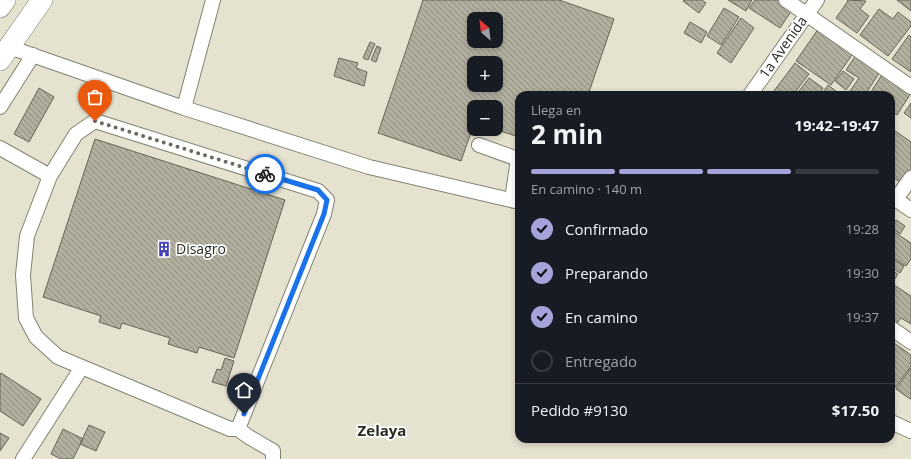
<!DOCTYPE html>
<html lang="es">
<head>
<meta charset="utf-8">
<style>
  body { margin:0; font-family:"Open Sans",sans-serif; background:#242831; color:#f1f3f6; height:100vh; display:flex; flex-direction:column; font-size:15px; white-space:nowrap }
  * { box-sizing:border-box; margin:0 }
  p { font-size:13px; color:#9ea1a6 }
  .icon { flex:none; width:22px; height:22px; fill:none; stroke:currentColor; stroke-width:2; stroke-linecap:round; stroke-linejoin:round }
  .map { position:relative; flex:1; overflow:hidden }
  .sheet { position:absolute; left:515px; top:91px; width:380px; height:352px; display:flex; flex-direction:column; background:#171b24; border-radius:12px; box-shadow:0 2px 6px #0003 }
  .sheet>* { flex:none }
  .needle { width:26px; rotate:332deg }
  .tools { position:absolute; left:467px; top:12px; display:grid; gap:8px }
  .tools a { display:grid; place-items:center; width:36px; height:36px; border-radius:8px; background:#171b24; box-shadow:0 2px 6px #0003; font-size:20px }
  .pin { position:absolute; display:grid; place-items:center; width:34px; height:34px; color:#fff; margin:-41px -17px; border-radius:50% 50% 50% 0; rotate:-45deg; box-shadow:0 0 4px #0007 }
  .pin .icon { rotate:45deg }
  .courier { position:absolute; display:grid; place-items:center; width:40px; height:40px; margin:-20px; border:3px solid #1a73e8; border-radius:50%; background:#fff; color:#222; box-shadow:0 1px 5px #0007 }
  .headline em { font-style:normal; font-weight:700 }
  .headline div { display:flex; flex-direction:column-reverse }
  .headline { display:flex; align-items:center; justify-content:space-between; height:68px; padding:0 16px }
  h1 { font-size:26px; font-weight:700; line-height:30px }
  .bar { display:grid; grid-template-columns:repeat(4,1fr); gap:6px 4px; align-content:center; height:48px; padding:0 16px }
  .bar i { height:5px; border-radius:3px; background:#363941 }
  .bar .on { background:#a4a3da }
  .bar p { grid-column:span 4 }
  .line { display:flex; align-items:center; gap:10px; padding:0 16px; border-top:1px solid #363941 }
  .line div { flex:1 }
  ol { padding:0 16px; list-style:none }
  li { display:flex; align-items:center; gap:12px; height:44px }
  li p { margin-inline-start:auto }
  li .icon { padding:4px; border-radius:50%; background:#a4a3da; color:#111; stroke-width:4 }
  li:last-child { color:#9ea1a6 }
  li i { width:22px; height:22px; border:2px solid #363941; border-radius:50% }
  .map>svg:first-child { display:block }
</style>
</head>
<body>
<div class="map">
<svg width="911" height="459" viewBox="0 0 911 459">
  <defs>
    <pattern id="building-back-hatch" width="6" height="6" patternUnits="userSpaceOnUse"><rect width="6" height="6" fill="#b1af9e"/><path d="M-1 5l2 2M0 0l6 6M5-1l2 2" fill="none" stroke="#908e80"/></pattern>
  </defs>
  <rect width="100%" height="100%" fill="#e5e2d0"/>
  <path fill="url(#building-back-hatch)" stroke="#676555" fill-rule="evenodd" d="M423 0H559L614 19 588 95H519V137L494 129H496V107H474V124L461 161 378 133ZM474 19H496V41H474ZM474 63H496V85H474Z
    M684 0H702L706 3 699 13 683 1Z
    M728 0H752L746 11Z
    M755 0H783L794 7 780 28 749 8Z
    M847 0 866 1 860 9 869 16 857 33 836 18 848 1Z
    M897 0H911V11Z
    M724 8 739 17 721 45 707 36Z
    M879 9 893 19 898 12 911 22V26L888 56 860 35Z
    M741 18 754 28 731 63 717 53Z
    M690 22 707 32 701 43 684 33Z
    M819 28 854 52 831 85 796 61Z
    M909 35 911 37V72L892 59Z
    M370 42 375 44 368 60 363 58Z
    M377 46 381 48 376 62 371 60Z
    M856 55 881 70 865 95H856L850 91 859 78 846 70Z
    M339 58 358 63 356 68 367 72 364 86 334 76Z
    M795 63 809 74 793 95H780L774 91Z
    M843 71 854 79 846 90 835 81Z
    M883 73 911 93 897 115 891 111V95H869Z
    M809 78 823 88 819 95H796Z
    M828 85 841 95H821Z
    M39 88 54 97 29 142 14 134Z
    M911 103V118L904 113Z
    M891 128 911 142V172L903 184 891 176Z
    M95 139 285 200 234 358 199 347 197 353 168 344 170 338 122 323 120 329 99 322 101 316 43 297Z
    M896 220 905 226 900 234 891 228Z
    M891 230 911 243V259L906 266 891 256Z
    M893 259 904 266 900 273 891 267V261Z
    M891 270 898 274 891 285Z
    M894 285 911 296V324L901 318 897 323 891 319V289Z
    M891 341 911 355V366L891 393Z
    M225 358 234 361 226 386 212 382 217 369 221 370Z
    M911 368V398L910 399 896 389Z
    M1 373 41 399 23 426 0 411V374Z
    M89 425 105 432 96 451 80 444Z
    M63 429 83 439 73 459H61L51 454Z
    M0 433 9 438 0 451Z"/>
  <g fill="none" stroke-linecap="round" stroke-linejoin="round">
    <g stroke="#848271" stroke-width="16">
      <path id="minor" d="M786 0 911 87
        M9 47 184 108 369 167 519 202
        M750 95 817 0
        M0 107 33 55
        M184 108 213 0
        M479 145 518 159 512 200
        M0 148 50 176
        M891 196 911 210
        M896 199 911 178
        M891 328 911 342
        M891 422 911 431
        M238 429 324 214 327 200 318 191 95 121 76 134 50 176 27 236 23 275 26 318 36 337 58 357 230 429H238L249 437 273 451V459
        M23 459 82 367"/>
    </g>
    <g stroke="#848271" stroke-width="22">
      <path id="highway" d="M0 7 5 0
        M0 60 42 0"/>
    </g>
    <use href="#minor" stroke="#fff" stroke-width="14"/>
    <use href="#highway" stroke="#fff" stroke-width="21"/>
  </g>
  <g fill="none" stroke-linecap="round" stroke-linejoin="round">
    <path stroke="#6b6a5f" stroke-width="4" stroke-dasharray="0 7.2" d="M95 121 265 174"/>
    <path stroke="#1a73e8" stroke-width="5" d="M244 414 324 214 327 200 318 190 265 174"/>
  </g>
  <defs>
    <g id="building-bare" transform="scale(1.2)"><path d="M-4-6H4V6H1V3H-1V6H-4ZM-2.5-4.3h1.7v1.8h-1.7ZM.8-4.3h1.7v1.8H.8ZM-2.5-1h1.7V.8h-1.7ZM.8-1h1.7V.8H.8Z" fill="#4642b8" stroke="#fff" stroke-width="2.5" paint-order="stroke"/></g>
  </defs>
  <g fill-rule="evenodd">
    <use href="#building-bare" x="164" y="249"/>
  </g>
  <g text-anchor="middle" stroke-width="3.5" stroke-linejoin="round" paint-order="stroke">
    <g font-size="14" fill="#2a2922" stroke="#fff">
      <text transform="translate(783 47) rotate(-55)" y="5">1a Avenida</text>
    </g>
    <g font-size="14" fill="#2a2922" stroke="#fff" text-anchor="start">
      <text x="176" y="254">Disagro</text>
    </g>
    <g font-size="15" font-weight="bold" fill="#2a2922" stroke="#fff">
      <text x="382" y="436">Zelaya</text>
    </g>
  </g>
</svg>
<div class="tools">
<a><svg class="needle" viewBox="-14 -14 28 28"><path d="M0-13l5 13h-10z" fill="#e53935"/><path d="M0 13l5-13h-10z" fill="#9ea1a6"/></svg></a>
<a>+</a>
<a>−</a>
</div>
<div class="pin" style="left:95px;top:121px;background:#ea580c"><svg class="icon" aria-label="bag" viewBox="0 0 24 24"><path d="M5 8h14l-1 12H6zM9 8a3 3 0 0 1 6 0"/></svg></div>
<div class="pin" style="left:244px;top:414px;background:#1f2937"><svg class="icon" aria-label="home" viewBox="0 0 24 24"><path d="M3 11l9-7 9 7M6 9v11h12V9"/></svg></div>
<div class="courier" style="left:265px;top:174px"><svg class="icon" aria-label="bike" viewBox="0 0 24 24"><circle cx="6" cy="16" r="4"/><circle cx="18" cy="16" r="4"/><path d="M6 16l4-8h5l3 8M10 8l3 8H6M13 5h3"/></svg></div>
<section class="sheet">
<div class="headline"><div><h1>2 min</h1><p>Llega en</p></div><em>19:42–19:47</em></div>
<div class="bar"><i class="on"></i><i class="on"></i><i class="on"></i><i></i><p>En camino · 140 m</p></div>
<ol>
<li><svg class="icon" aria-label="check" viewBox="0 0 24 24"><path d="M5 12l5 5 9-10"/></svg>Confirmado<p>19:28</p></li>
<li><svg class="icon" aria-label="check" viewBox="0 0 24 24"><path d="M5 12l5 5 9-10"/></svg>Preparando<p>19:30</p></li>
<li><svg class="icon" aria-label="check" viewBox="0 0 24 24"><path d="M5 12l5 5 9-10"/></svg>En camino<p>19:37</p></li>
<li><i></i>Entregado</li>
</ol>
<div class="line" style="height:52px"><div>Pedido #9130</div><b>$17.50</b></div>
</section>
</div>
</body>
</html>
